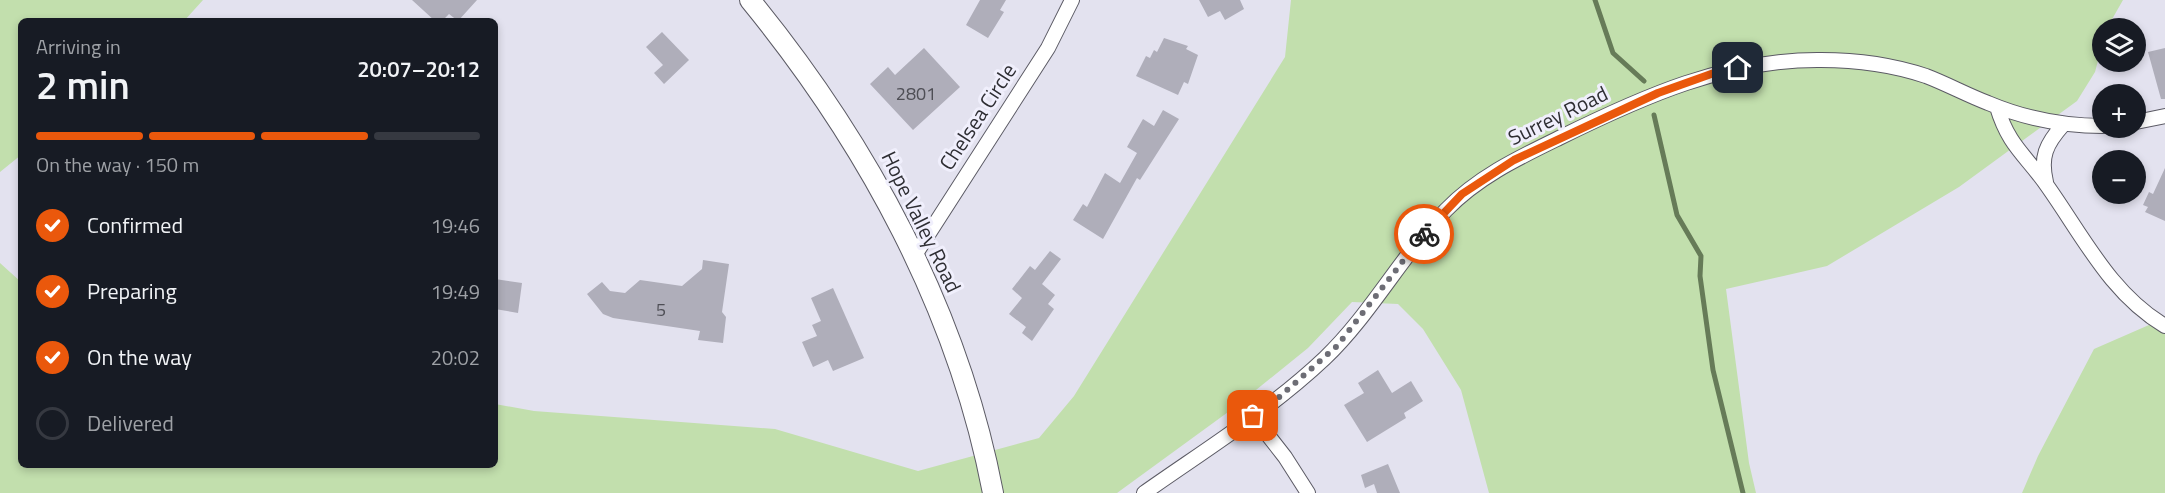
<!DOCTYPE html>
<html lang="en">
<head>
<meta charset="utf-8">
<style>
  body { margin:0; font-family:"Titillium Web",sans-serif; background:#242831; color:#f1f3f6; height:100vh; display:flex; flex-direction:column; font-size:22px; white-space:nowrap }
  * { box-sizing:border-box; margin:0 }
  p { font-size:20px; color:#9ea1a6 }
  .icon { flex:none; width:33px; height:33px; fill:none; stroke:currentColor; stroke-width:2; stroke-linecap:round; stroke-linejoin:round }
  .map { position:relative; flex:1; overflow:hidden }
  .drawer { position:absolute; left:18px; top:18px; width:480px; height:450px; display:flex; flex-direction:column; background:#171b24; border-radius:9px; box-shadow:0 3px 9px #0003 }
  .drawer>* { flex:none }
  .buttons { position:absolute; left:2092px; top:18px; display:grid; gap:12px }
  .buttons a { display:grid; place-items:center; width:54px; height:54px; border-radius:50%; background:#171b24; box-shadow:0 3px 9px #0003; font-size:30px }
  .pin { position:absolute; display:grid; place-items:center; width:51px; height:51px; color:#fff; margin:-26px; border-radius:12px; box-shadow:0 3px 9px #0006 }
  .courier { position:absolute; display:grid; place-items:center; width:60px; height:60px; margin:-30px; border:4px solid #ea580c; border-radius:50%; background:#fff; color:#222; box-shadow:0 2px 8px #0007 }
  .summary em { font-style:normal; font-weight:600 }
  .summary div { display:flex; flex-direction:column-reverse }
  .summary { display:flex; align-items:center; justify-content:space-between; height:102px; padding:0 18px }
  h1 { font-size:39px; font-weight:600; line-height:45px }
  .bar { display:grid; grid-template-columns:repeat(4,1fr); gap:9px 6px; align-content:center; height:72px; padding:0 18px }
  .bar i { height:8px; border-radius:4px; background:#363941 }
  .bar .on { background:#ea580c }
  .bar p { grid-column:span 4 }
  ol { padding:0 18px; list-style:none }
  li { display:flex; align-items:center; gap:18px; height:66px }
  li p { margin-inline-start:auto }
  li .icon { padding:6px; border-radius:50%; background:#ea580c; color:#fff; stroke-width:4 }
  li:last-child { color:#9ea1a6 }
  li i { width:33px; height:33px; border:3px solid #363941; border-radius:50% }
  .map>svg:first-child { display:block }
</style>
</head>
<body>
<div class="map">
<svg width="2165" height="493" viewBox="0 0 2165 493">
  <rect width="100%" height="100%" fill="#e3e2ef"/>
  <path fill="#c2dfad" d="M0 0H203L184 21H21V155L0 172Z
    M1291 0H2123L2107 28H2103V42L2095 72 2077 101 1959 187 1827 266 1726 289 1749 463 1756 493H1489L1461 390 1423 329 1398 304 1352 302 1308 348 1235 407 1117 493H0V263L21 282V465H495V404L534 411 775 429 918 471 1039 438 1074 396 1285 57Z
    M2165 318V493H2022L2038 456 2094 349Z"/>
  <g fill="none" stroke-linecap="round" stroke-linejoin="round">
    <path stroke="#667b58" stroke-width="5" d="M1595 0 1613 53 1644 81
      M1654 115 1677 215 1701 256 1700 276 1713 370 1743 493"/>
  </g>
  <path fill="#afaeba" d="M412 0H477L458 21 449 14 442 21H435Z
    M980 0H1006L1000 10 1004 12 988 38 966 25Z
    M1199 0H1240L1244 9 1225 20 1220 11 1208 17Z
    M662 32 689 60 664 84 654 73 663 65 646 47Z
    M1164 38 1188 46 1186 49 1198 55 1188 84 1184 82 1178 95 1136 76 1146 56 1150 58 1154 50 1157 52Z
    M924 48 960 87 913 130 870 84 888 67 895 75Z
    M2165 48V99H2161L2148 52Z
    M1163 110 1179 119 1140 180 1137 178 1103 239 1073 220 1083 204 1087 207 1105 173 1120 183 1137 153 1127 147 1143 119 1154 126Z
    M2165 168V221L2145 212 2148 207 2143 205 2149 192 2153 194Z
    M1050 251 1061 259 1042 284 1055 295 1048 304 1054 309 1032 341 1022 333 1026 327 1009 314 1022 298 1012 289 1030 266 1035 270Z
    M703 260 729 264 722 312 726 317 723 343 698 340 700 331 613 318 603 314 587 294 602 282 610 291 625 293 640 280 682 286 702 269Z
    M495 279 522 283 518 313 495 309Z
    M833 288 864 358 833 371 828 360 813 367 802 342 817 336 812 325 821 321 811 298Z
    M1378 370 1392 393 1411 381 1423 401 1404 413 1406 418 1367 442 1344 405 1364 393 1358 383Z
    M1388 464 1400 493H1377L1374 484 1365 488 1361 475Z"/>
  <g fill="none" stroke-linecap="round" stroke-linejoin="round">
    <g stroke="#5b5a64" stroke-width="16">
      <path id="street" d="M1997 107C2009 147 2026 155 2048 187 2084 238 2111 294 2165 326
        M2136 122 2165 116
        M2046 182C2040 157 2046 144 2063 125
        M915 255 1048 48 1072 0
        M1253 416 1285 457 1308 493
        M1144 493C1205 450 1270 410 1325 358 1371 314 1401 256 1446 210 1478 177 1518 158 1559 138 1642 97 1726 59 1821 60 1855 60 1893 65 1926 76 1947 84 1967 95 1988 103 2026 119 2062 126 2103 126"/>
    </g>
    <g stroke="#5b5a64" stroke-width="22">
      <path id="secondary" d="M750 0C867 143 958 310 993 493"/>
    </g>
    <use href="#street" stroke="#fff" stroke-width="14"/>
    <use href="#secondary" stroke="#fff" stroke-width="20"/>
  </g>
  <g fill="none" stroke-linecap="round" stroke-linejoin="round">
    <path stroke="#6d6d75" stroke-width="6" stroke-dasharray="0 10.8" d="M1253 416 1277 399 1337 346 1424 234"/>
    <path stroke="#ea580c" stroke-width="8" d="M1424 234 1462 194 1514 160 1658 93 1714 73 1738 68"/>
  </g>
  <g text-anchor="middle" stroke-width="6" stroke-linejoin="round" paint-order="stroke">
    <g font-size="18" fill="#4e4e55">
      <text x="916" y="100">2801</text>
      <text x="661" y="316">5</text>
    </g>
    <g font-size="21" fill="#2e2e33" stroke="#f0effc">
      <text transform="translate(1558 116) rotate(-26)" y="7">Surrey Road</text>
      <text transform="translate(978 117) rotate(-57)" y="7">Chelsea Circle</text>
      <text transform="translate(921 222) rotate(64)" y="7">Hope Valley Road</text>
    </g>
  </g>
</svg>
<div class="buttons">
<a><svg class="icon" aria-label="layers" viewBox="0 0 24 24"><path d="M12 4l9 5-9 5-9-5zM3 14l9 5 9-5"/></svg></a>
<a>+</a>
<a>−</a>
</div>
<div class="pin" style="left:1253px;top:416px;background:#ea580c"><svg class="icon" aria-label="bag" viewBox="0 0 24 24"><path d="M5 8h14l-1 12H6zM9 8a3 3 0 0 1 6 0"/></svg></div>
<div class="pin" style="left:1738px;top:68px;background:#1f2937"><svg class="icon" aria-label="home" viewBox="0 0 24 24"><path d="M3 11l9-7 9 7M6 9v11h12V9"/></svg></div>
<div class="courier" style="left:1424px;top:234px"><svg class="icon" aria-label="bike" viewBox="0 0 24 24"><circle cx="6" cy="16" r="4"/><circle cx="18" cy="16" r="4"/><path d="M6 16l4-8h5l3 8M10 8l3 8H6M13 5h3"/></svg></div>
<section class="drawer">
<div class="summary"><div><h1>2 min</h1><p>Arriving in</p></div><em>20:07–20:12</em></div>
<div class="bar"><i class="on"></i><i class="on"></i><i class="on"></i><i></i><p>On the way · 150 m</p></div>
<ol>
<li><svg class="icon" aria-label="check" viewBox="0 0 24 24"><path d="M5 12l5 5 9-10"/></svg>Confirmed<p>19:46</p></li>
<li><svg class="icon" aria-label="check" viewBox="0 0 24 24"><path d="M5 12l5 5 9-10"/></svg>Preparing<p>19:49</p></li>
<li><svg class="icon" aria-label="check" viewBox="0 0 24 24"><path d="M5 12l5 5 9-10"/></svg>On the way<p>20:02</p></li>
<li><i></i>Delivered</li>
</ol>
</section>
</div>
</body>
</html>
